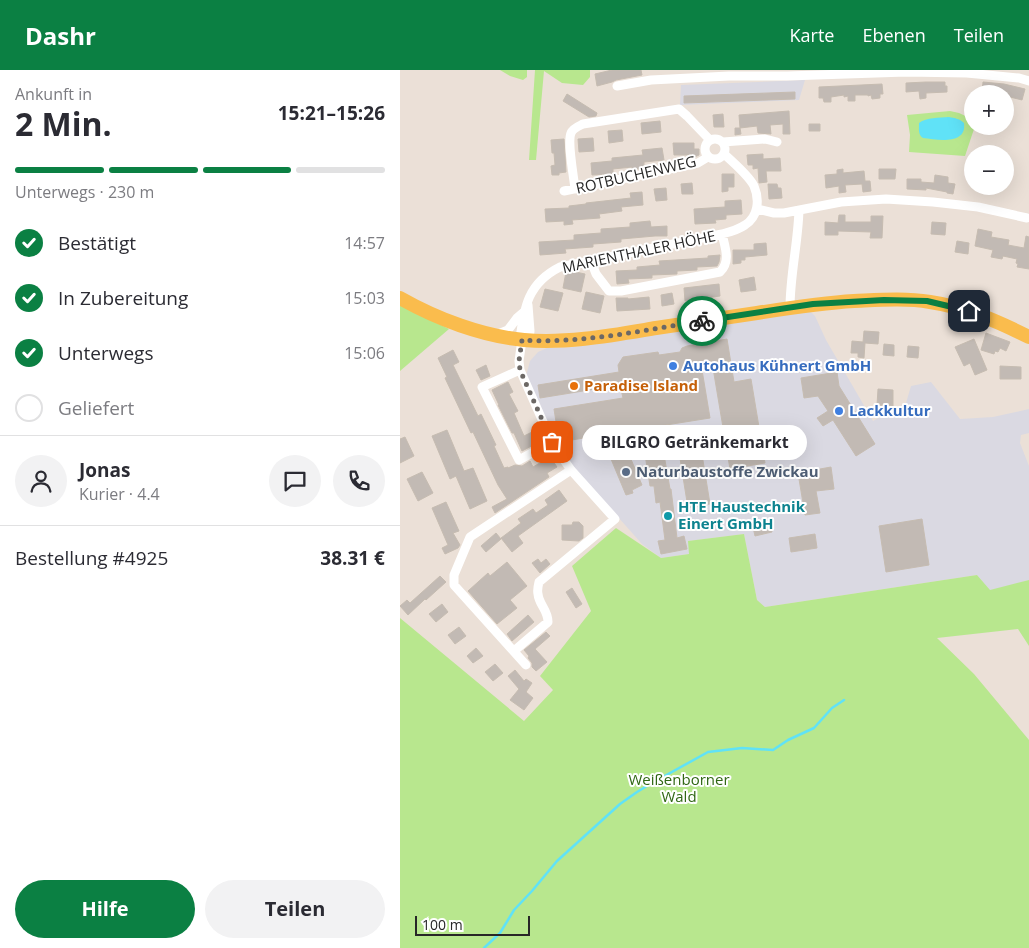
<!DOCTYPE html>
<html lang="de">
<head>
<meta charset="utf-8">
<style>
  body { margin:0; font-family:"Open Sans",sans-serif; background:#f2f2f3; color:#2b2b33; height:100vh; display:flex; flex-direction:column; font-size:19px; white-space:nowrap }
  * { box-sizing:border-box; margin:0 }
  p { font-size:16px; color:#7c7c81 }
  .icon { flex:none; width:28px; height:28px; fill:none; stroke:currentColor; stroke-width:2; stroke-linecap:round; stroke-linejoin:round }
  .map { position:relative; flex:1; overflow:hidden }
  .drawer { display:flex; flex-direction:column; background:#fff; width:400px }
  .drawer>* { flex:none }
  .tools { position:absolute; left:564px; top:15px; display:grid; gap:10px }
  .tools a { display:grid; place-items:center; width:50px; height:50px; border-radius:50%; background:#fff; box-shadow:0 5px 20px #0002; font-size:25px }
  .scale { position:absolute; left:15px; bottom:12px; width:115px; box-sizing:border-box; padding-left:5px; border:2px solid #272727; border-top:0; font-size:14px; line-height:18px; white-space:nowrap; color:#272727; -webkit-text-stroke:4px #fff; paint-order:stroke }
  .pin { position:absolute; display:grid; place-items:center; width:42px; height:42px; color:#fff; margin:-21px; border-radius:10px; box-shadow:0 2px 8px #0006 }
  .courier { position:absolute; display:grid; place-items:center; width:50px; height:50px; margin:-25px; border:4px solid #0b8043; border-radius:50%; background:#fff; color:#222; box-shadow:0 1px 6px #0007 }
  .bubble { position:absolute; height:35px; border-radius:18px; background:#fff; box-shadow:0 5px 20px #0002; font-size:16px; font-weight:700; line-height:35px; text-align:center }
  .head em { font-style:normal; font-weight:700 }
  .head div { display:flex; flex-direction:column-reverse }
  .head { display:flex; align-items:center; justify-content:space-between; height:85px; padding:0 15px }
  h1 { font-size:32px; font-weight:700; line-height:38px }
  .bar { display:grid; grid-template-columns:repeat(4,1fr); gap:8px 5px; align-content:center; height:60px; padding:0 15px }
  .bar i { height:6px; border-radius:4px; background:#e1e1e2 }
  .bar .on { background:#0b8043 }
  .bar p { grid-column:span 4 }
  .line { display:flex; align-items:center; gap:12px; padding:0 15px; border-top:1px solid #e1e1e2 }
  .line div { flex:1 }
  .round { display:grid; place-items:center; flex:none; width:52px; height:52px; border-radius:26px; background:#f2f2f3 }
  ol { padding:0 15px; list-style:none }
  li { display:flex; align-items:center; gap:15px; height:55px }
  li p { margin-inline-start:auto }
  li .icon { padding:5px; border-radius:50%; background:#0b8043; color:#fff; stroke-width:4 }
  li:last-child { color:#7c7c81 }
  li i { width:28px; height:28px; border:2px solid #e1e1e2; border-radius:50% }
  .primary-button { display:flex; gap:10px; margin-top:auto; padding:10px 15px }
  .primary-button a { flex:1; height:58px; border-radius:30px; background:#0b8043; color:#fff; font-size:20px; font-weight:700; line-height:58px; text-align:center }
  .primary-button a+a { background:#f2f2f3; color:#2b2b33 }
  header { display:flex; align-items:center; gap:30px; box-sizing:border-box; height:70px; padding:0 25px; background:#0b8043; color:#fff }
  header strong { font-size:24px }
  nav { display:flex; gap:28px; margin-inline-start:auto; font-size:18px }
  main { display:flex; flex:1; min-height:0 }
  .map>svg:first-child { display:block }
</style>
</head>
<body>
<header>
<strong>Dashr</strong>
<nav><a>Karte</a><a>Ebenen</a><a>Teilen</a></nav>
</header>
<main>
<section class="drawer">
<div class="head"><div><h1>2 Min.</h1><p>Ankunft in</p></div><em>15:21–15:26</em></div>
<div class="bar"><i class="on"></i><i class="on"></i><i class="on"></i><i></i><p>Unterwegs · 230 m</p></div>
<ol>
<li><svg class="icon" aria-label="check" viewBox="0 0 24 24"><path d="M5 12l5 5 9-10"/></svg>Bestätigt<p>14:57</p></li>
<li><svg class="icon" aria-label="check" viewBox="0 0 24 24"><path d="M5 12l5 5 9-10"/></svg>In Zubereitung<p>15:03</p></li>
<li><svg class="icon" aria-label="check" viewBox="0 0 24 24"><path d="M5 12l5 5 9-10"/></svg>Unterwegs<p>15:06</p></li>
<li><i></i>Geliefert</li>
</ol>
<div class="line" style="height:90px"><a class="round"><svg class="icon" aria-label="person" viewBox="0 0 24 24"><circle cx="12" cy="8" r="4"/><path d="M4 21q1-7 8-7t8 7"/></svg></a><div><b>Jonas</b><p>Kurier · 4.4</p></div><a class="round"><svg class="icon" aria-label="chat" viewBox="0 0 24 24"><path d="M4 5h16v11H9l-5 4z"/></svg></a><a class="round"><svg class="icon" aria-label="phone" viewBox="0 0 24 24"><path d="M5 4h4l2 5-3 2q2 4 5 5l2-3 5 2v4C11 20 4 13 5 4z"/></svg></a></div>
<div class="line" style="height:65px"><div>Bestellung #4925</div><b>38.31 €</b></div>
<div class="primary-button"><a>Hilfe</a><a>Teilen</a></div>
</section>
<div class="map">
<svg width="629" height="878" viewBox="0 0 629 878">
  <rect width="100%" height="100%" fill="#ebe0d7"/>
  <path fill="#dad9e2" d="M405 10 399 30 280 35 281 15Z
    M409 240 415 246 426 270 473 351 506 333 511 316 531 312 560 349 593 347 629 339V363L621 365 620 373 629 396V510L590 521 577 505 365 537 357 530 344 464 289 471V484L261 488 242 474 168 391 155 368 126 306 130 291 138 282 147 278 175 277Z"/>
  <path fill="#b8e78e" d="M100 0H127V7L123 10 110 6Z
    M135 0H190V7L183 15 162 13 144 1 136 90H129Z
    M550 41 559 43 572 49V56H575L565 86 509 82 510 65 507 45Z
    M0 234 49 259 0 301Z
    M216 458 261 488 289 484 288 471 344 464 357 530 365 537 577 505 590 520 629 510V576L618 559 537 568 574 604 629 670V878H0V548L124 651 153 620 140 606 191 541 172 496Z"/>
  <path fill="#60e2f7" d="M549 47C555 48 560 49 564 53 567 75 538 70 523 68 518 65 519 59 519 53 527 47 539 48 549 47Z"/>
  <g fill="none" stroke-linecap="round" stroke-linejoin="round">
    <path stroke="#60e2f7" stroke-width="2.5" d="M84 878 100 863 114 840 132 821 157 791 220 734 237 722 252 713 308 682 342 678 373 680 388 670 414 658 432 638 444 630"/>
  </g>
  <path fill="#c2bab4" stroke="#c6bcb1" d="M212 0H241L242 5 216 10 212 12 197 16 195 4Z
    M526 12H545V16H547V22L526 23V28L520 29 519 21 506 22V13Z
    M583 12 604 14 625 19 622 30 606 26 607 24H582Z
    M482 14 483 24H480V28L472 29 471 25 468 26V25H455V31H448V26L444 27V25L431 27V32H424L423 28H419V17Z
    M395 22V29L284 33V26Z
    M167 24 197 43 196 46 189 47 163 31Z
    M389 41 390 64H383V54L370 55 371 64 358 63 357 56 340 58 341 64 335 65V58H340L339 45Z
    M323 44 324 57H314L313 45Z
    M260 51 261 62 242 64 241 53Z
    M409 54H420V61H409Z
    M222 60 223 71 209 73 208 61Z
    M193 68 194 81 179 82 178 69Z
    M164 69 166 102 159 103V105H152L151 96 155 95 154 83H152L151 70Z
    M273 73H294V79H299V85L292 88V85H274Z
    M262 78 264 90 244 92V98L232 100V97L213 99V104L192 105 191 93 212 91V88L243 85 242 80Z
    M363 84V89L380 88 381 101H366L367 112 359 113 358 98 353 99V95H348L347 85Z
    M443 99V103L464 101 465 111H470L471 121 463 122 462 114 445 115 446 122 439 123V116L426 118 425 105 437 104V100Z
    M479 99H496L495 109H479Z
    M322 104H334V117H328V121L322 122Z
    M535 105 548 107V113L555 114 553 124 547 123V122L526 118V120L507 119V109H521V112L534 113Z
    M292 113 293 124H282L281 114Z
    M368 114H377L378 118H381L382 128 369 129Z
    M266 118 267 130 256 131 254 119Z
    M242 122 243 135 221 137 222 141 199 144 200 148 172 150 173 154 164 155V151L146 152 145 139 169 138V136L186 134V133L231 128 230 123Z
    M341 130 342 144 326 145V149L315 150 316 153 295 154 294 139 325 137V131Z
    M439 145H445V152H471V146H483L482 168H470L471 162 438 161V165H425V152L438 153Z
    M250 151 251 157 267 156V166H255L221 169V172L193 174V177L165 179 166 183 140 185 139 172 174 170V165L201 163V159L230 157V153Z
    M532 152 546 153 545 165 531 164Z
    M578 159 592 162 591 167 609 170 608 175 624 178 626 166 629 167V199L617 197 618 194 616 193 617 189 603 186 602 189 591 187 593 180 575 176Z
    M557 171 569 173 568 184 555 182Z
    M366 173 367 185 345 187V190H341V193L333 194V180H354V174Z
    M320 185 319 192 317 196 297 197V200L277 201V204L252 205V208L228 209 229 213 217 214 216 201 237 200V197L260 195 259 191 308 188V186Z
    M171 201 185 204 181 222 163 218 166 202Z
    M354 207 356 220 341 222 339 210Z
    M319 214 320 226 285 231 284 218Z
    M145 219 163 223 158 241 140 237Z
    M186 222 204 226 200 243 182 239Z
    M272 223 274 234 262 236 261 225Z
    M249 227 250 239 217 241 216 228H228V229Z
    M464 261 479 262 478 274 465 273 464 288 458 287V283H451L452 271 463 272Z
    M586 263 610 272 606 281 600 278 598 282 595 281 594 284 581 280Z
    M327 269 334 312 351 309 365 393 330 399 313 298 302 300 310 348 159 372V371L154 339 223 328 220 315 140 328 138 315 219 302 218 295 223 287 258 282 259 285 280 282 282 278 287 276Z
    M574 269 587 300 575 305 570 293 564 296 555 277Z
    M484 274 494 275V286L483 285Z
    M508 276 519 277 518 288 507 287Z
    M53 280 59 292 53 295 78 346 81 344 96 375 94 376 104 398 108 397V398L115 395 122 396 130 391 133 397 150 387 157 397 147 403 149 407 95 443 92 437 107 429 98 415 73 362 71 363 45 308 47 307 38 288Z
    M86 295 90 306 81 310 76 300Z
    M600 296 621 297V309H600Z
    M437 302 439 316 475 374 456 386 433 350 423 356 417 348 428 341 418 326 404 328 401 308Z
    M108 312 113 322 109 324 118 341 114 343 124 366 132 362 137 373 122 381 114 363H112L98 335H99L92 320Z
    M478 319 493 320V336L477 335Z
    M47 360 64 401 73 398 87 431 70 439 56 406 50 409 32 366Z
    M5 367 14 386 0 393V369Z
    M300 372 310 434 288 438 278 376Z
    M254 376V380L263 379 270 419H271L277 468 284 466 287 479 261 484 258 471 265 470 260 432 256 433 254 416H250L244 378Z
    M222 387H230L242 415 232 420 233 423 226 425 211 389Z
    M431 397 434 419 416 421 420 443 405 445 398 403Z
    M22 402 33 423 18 431 7 409Z
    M159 420 167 431 118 466 123 473 112 482 101 468 121 453 118 449 133 439 136 443 148 435 145 430Z
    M46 432 59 461 53 463 60 475 58 478 45 484 42 478 48 475 32 438Z
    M522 449 529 495 486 502 479 456Z
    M370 450 372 462 355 466 352 453Z
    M173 452H179L183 456V468L179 471 162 470V455H172Z
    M96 463 101 469 86 482 81 476Z
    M415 464 417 478 391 482 389 468Z
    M138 489 141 493 146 489 150 494 140 503 132 493Z
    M107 492 127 516 110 530 117 538 97 554 68 521 88 503 90 506Z
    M40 506 46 512 26 530 25 529 8 545 0 536 7 530 10 533Z
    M172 518 182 534 176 538 166 522Z
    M42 534 48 542 36 552 29 544Z
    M128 545 134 552 112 571 107 564Z
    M59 557 66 566 55 574 48 565Z
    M146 562 150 566 135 579 147 592 136 601 132 597V593L128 588 129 586 124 580Z
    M76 578 83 586 73 593 67 586Z
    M95 594 103 603 93 611 85 602Z
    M115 600 124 611 126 609 132 613 126 622 133 628 124 640 110 630 119 619 108 606Z"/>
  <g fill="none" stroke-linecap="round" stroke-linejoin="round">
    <path stroke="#fff" stroke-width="9" d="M217 16 251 10 329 6H387L506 2 567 3 619 8 629 11
      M305 79a10 10 0 1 1 20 0a10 10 0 1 1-20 0Z
      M323 72 365 69 377 72
      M175 119C174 108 167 72 171 63 173 58 179 56 183 54L279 39 287 46 310 70
      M164 121 298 93 308 87
      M357 139 374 143H384L441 132 486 129 533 132 578 137 627 148
      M191 191 196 204 209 221H221L320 202C331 192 325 177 322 164
      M128 235 130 261 129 270
      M390 238C390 205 398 173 399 140
      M96 265 108 260 117 248 124 242
      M120 269C124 237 128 213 160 197L322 164C330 162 338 160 345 155 358 147 360 130 354 116 349 106 333 92 324 84
      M120 300 82 317 119 390 152 372
      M114 581 148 552C148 540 139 535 138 524 137 520 138 516 139 512L215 449 171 400 157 380 152 372 120 300 119 291 122 270
      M126 595 54 515V505L70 467 171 400"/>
    <path stroke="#fabc4d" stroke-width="14" d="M0 228C37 249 82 266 124 270 167 274 214 265 256 258 289 253 323 248 357 243 389 238 421 233 454 231 479 230 505 228 530 232 565 237 597 251 629 267"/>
  </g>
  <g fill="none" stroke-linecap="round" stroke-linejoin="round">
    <path stroke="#6c6865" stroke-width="5" stroke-dasharray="0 9" d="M152 372 120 300 119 291 122 270C183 274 243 260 302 251"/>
    <path stroke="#0b8043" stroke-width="6" d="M302 251 413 234 484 230 527 231 569 241"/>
  </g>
  <g fill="#3f7fe0" stroke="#fff" stroke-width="2">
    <circle cx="273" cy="296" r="5"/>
    <circle cx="439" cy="341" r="5"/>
  </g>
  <circle fill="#e8710a" stroke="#fff" stroke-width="2" cx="174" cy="316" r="5"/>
  <circle fill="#5c6f8a" stroke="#fff" stroke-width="2" cx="226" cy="402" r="5"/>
  <circle fill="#0f9aa8" stroke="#fff" stroke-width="2" cx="268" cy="446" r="5"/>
  <g text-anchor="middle" stroke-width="4" stroke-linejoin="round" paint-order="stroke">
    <g font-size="15" fill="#272727" stroke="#fff">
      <text transform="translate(236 105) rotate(-13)" y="5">ROTBUCHENWEG</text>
      <text transform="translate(239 182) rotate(-12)" y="5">MARIENTHALER HÖHE</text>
    </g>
    <g font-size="15" font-weight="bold" fill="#366cbe" stroke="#fff" text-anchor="start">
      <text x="283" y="301">Autohaus Kühnert GmbH</text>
      <text x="449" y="346">Lackkultur</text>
    </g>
    <g font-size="15" font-weight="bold" fill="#c56008" stroke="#fff" text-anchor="start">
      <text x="184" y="321">Paradise Island</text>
    </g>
    <g font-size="15" font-weight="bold" fill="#4e5e75" stroke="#fff" text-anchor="start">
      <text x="236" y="407">Naturbaustoffe Zwickau</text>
    </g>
    <g font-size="15" font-weight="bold" fill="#0d838f" stroke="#fff" text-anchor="start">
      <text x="278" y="442">HTE Haustechnik<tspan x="278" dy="17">Einert GmbH</tspan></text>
    </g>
    <g font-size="15" fill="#306714" stroke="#fff">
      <text x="279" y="715">Weißenborner<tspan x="279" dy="17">Wald</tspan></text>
    </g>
  </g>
</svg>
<div class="tools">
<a>+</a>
<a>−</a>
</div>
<div class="scale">100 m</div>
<div class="pin" style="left:152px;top:372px;background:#ea580c"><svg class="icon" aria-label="bag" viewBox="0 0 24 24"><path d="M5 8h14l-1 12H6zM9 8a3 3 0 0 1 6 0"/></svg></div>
<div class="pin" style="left:569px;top:241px;background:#1f2937"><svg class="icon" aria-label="home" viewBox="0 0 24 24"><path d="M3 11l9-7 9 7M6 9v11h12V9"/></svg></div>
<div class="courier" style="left:302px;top:251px"><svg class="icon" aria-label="bike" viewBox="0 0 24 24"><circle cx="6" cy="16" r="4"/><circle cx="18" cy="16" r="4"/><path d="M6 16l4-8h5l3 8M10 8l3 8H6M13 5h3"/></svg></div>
<div class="bubble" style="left:182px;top:355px;width:225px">BILGRO Getränkemarkt</div>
</div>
</main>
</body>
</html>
